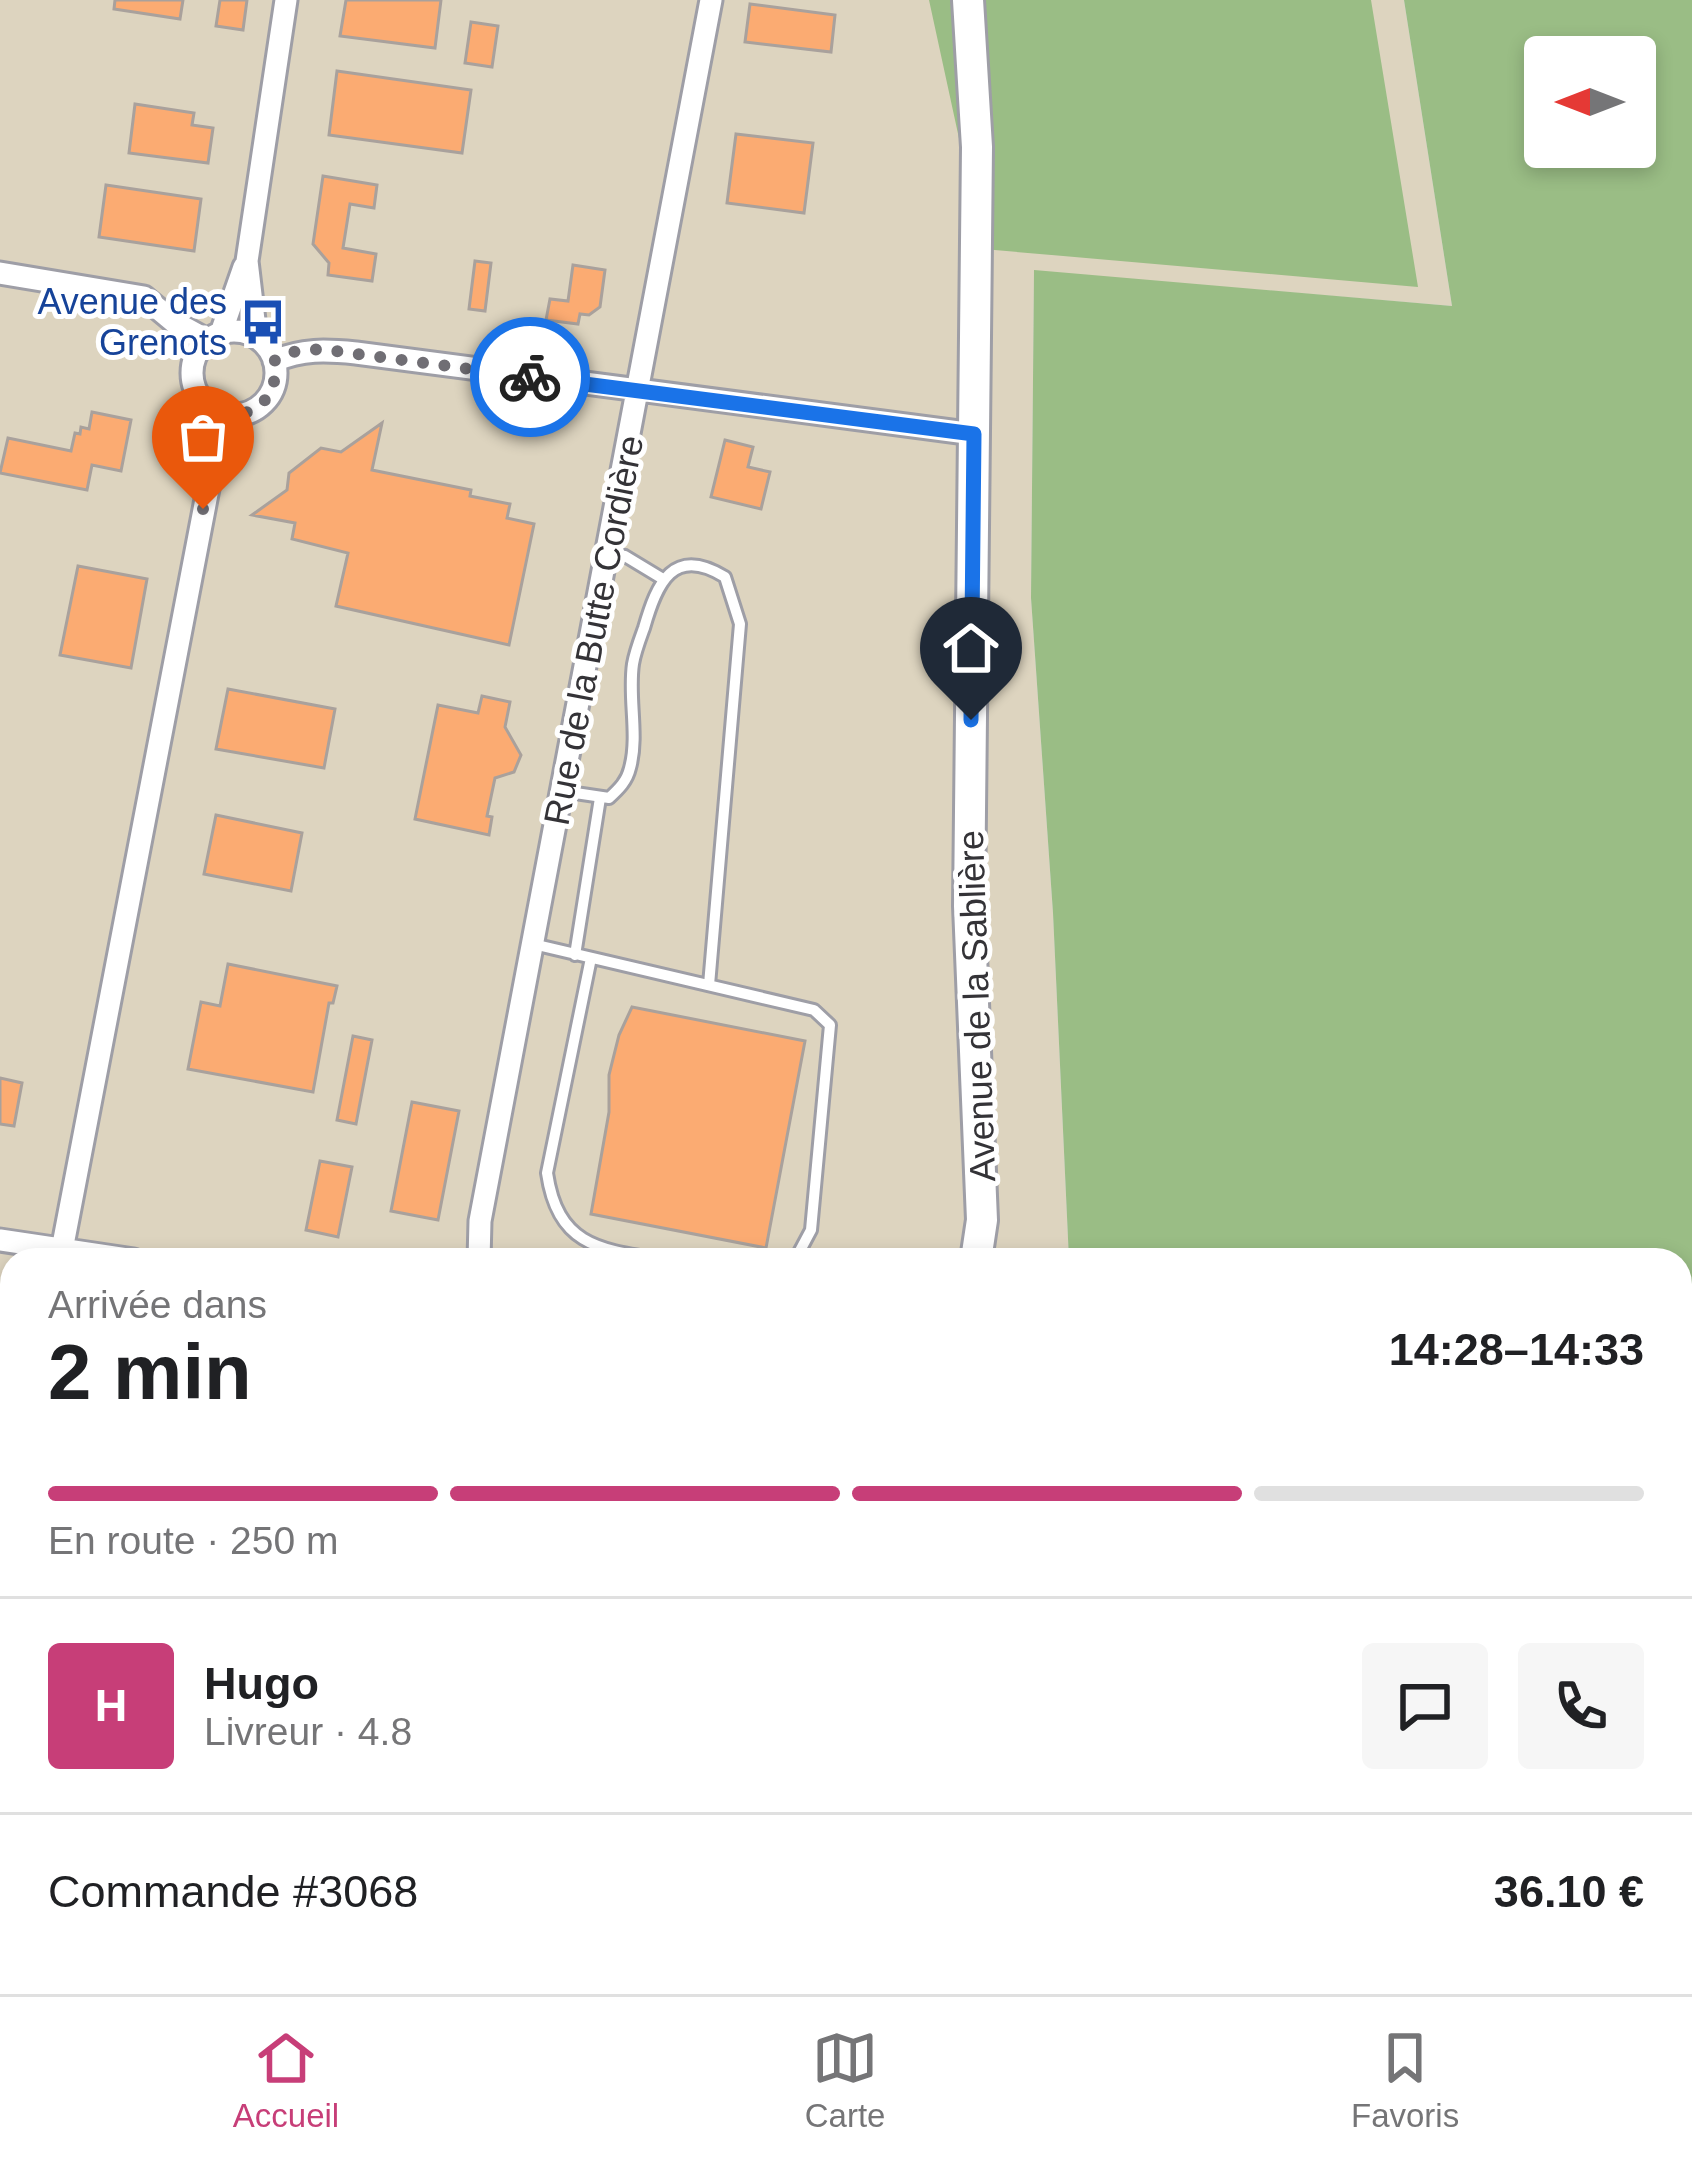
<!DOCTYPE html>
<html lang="fr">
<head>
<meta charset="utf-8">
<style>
  body { margin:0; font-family:Arial,sans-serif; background:#f6f6f6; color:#202124; height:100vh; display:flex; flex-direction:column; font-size:45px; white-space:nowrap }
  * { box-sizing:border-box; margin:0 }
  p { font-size:39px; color:#757577 }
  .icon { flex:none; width:66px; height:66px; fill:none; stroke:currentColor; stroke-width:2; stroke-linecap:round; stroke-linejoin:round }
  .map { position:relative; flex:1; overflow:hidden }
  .drawer { position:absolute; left:0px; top:1248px; width:1692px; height:747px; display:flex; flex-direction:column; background:#fff; border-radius:36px 36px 0 0; box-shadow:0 6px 18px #0003 }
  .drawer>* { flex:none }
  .needle { width:78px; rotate:270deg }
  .buttons { position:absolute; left:1524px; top:36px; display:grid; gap:24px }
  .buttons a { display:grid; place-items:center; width:132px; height:132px; border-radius:12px; background:#fff; box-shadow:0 6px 18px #0003; font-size:60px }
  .pin { position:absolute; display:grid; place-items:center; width:102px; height:102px; color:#fff; margin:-123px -51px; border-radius:50% 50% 50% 0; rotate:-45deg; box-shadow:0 0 12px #0007 }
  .pin .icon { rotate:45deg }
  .courier { position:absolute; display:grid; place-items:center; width:120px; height:120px; margin:-60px; border:9px solid #1a73e8; border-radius:50%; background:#fff; color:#222; box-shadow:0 3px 15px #0007 }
  .summary em { font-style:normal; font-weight:600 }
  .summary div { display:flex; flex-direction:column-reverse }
  .summary { display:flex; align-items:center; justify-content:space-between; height:204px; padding:0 48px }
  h1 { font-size:78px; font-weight:600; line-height:90px }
  .bar { display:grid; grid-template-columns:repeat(4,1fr); gap:18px 12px; align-content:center; height:144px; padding:0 48px }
  .bar i { height:15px; border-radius:9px; background:#e0e0e0 }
  .bar .active { background:#c73e78 }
  .bar p { grid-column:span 4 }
  .line { display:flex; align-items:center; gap:30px; padding:0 48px; border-top:3px solid #e0e0e0 }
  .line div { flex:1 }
  .round { display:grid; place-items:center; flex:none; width:126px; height:126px; border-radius:12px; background:#f6f6f6 }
  .dock { display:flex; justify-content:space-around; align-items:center; height:168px; border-top:3px solid #e0e0e0; background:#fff; font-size:33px; color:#757577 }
  .dock a { display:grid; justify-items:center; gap:6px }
  .dock .active { color:#c73e78 }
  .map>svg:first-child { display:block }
</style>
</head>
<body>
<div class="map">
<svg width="1692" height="1994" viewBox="0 0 1692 1994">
  <rect width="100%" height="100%" fill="#dedde6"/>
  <path fill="#ddd4bf" d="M0 0H1404L1452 306 1034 271 1031 598 1053 913 1069 1260H12V1856H0Z"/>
  <path fill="#9abd85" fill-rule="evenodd" d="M929 0H1371L1418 287 983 249Z
    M1404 0H1692V1994H0V1856H12V1983H1680V1260H1069L1053 913 1031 598 1034 270 1452 306ZM1545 57H1635V147H1545Z"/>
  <path fill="#fbab72" stroke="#a9a19c" stroke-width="3" d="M115 0H183L180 19 114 9Z
    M220 0H247L243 30 216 26Z
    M346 0H441L435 48 340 36Z
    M750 4 835 15 831 52 745 42Z
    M471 22 498 26 492 67 465 63Z
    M337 71 471 90 462 153 329 135Z
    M135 104 194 113 192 125 213 128 208 163 129 153Z
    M736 134 813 143 804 213 727 203Z
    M323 176 377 185 374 208 350 204 343 248 376 254 372 281 328 275 329 263 313 244Z
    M106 185 201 199 194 251 99 237Z
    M475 261 491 263 485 311 469 309Z
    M573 265 605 270 600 307 589 315 580 314 578 324 546 320 550 299 568 301Z
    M92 412 131 420 121 471 92 465 87 490 0 473 8 438 71 451 75 433 80 434 81 427 89 429Z
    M382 423 372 470 471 490 470 496 510 504 507 518 534 524 509 645 336 606 348 553 292 539 295 523 252 515 287 490 289 473 321 448 341 452Z
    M725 440 753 447 748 467 770 472 761 509 711 497Z
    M78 566 147 579 131 668 60 655Z
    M228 689 335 709 324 768 216 749Z
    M482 696 510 702 505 727 521 755 514 772 495 778 487 816 492 817 489 835 415 819 438 705 478 713Z
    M216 815 302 833 291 891 204 874Z
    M228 964 337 986 333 1003H329L313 1092 188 1069 201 1002 220 1006Z
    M632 1007 805 1041 766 1248 591 1214 609 1112V1075L619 1035Z
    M353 1036 372 1040 356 1124 337 1120Z
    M0 1078 22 1083 14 1126 0 1124Z
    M412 1102 459 1111 438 1220 391 1211Z
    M320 1161 352 1167 338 1237 306 1230Z"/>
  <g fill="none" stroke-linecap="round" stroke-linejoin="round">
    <g stroke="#9e9ea6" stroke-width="16">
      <path id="service" d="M608 554 625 556 663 579
        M562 791 609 798C619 789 627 781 630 768 639 735 628 698 633 664 635 652 640 639 644 628 657 583 673 545 725 577L740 624 709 985
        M533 944 814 1010 830 1025 811 1230 795 1260
        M575 955 600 798
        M591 958 547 1173C558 1248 602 1250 666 1260"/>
    </g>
    <g stroke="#9e9ea6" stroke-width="27">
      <path id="minor" d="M0 273 144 297 174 322 207 340
        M192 373a42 42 0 1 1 84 0a42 42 0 1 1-84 0Z
        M221 333 244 267
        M256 337 247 261 286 0
        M274 361C303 349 325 350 356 353L974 434
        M0 1240 134 1260
        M62 1250 212 468 213 433 207 406
        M479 1260 480 1221 711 0"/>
    </g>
    <g stroke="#9e9ea6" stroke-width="36">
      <path id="secondary" d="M968 0 977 147 969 906 982 1220 976 1260
        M1053 1983 1056 1994"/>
    </g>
    <path stroke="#87868c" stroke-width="3" stroke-dasharray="12 6" stroke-linecap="butt" d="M1680 1474 1692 1473
      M1680 1536 1692 1520
      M0 1862 12 1863
      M1092 1983 1095 1994
      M553 1994 569 1983"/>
    <use href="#service" stroke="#fff" stroke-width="10"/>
    <use href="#minor" stroke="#fff" stroke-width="21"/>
    <use href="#secondary" stroke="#fff" stroke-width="30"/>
  </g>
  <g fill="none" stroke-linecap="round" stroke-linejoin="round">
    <path stroke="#706e74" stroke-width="12" stroke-dasharray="0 21.6" d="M203 509 212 469 231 435 244 414 268 398 274 385V361L292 352 320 349 530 377"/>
    <path stroke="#1a73e8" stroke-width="15" d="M530 377 974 434 971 720"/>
  </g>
  <defs>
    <g id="bus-bare" transform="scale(3.6)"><path d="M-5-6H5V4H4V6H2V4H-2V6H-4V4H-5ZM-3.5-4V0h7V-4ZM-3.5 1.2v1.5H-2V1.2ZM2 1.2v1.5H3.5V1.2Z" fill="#1a4fb4" stroke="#fff" stroke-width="2.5" paint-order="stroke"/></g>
  </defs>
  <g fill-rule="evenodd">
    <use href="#bus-bare" x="263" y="322"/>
  </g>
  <g text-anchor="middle" stroke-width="10" stroke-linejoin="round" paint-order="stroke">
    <g font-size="36" fill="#164399" stroke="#fff" text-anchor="end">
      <text x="227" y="314">Avenue des<tspan x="227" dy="41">Grenots</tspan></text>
    </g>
    <g font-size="36" fill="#343337" stroke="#fff">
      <text transform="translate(593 630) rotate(-79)" y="13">Rue de la Butte Cordière</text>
      <text transform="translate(976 1006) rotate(-92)" y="13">Avenue de la Sablière</text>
    </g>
  </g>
</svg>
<div class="buttons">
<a><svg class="needle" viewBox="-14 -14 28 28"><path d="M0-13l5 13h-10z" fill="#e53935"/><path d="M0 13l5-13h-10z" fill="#757577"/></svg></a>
</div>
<div class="pin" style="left:203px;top:509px;background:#ea580c"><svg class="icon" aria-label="bag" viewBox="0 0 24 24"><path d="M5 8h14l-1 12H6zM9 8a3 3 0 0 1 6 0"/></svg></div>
<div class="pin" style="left:971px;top:720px;background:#1f2937"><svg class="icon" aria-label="home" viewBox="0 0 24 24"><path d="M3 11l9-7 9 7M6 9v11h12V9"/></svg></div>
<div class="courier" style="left:530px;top:377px"><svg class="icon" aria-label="bike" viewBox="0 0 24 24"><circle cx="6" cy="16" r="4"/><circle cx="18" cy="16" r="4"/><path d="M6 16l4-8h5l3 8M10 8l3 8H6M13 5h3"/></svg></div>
<section class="drawer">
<div class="summary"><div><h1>2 min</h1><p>Arrivée dans</p></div><em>14:28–14:33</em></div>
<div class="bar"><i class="active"></i><i class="active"></i><i class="active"></i><i></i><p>En route · 250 m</p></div>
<div class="line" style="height:216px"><b class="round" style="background:#c73e78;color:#fff">H</b><div><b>Hugo</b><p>Livreur · 4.8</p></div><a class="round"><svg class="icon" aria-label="chat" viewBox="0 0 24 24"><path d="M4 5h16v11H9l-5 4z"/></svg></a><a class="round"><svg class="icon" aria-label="phone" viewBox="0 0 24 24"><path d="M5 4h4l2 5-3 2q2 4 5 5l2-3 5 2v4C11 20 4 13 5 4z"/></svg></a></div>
<div class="line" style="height:156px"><div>Commande #3068</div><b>36.10 €</b></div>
</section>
</div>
<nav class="dock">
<a class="active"><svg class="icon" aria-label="home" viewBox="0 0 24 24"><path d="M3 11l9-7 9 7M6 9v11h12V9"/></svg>Accueil</a>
<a><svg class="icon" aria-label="map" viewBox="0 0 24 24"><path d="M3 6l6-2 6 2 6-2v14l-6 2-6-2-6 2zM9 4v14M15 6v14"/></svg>Carte</a>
<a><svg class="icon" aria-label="saved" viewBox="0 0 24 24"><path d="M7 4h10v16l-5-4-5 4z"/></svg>Favoris</a>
</nav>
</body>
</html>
